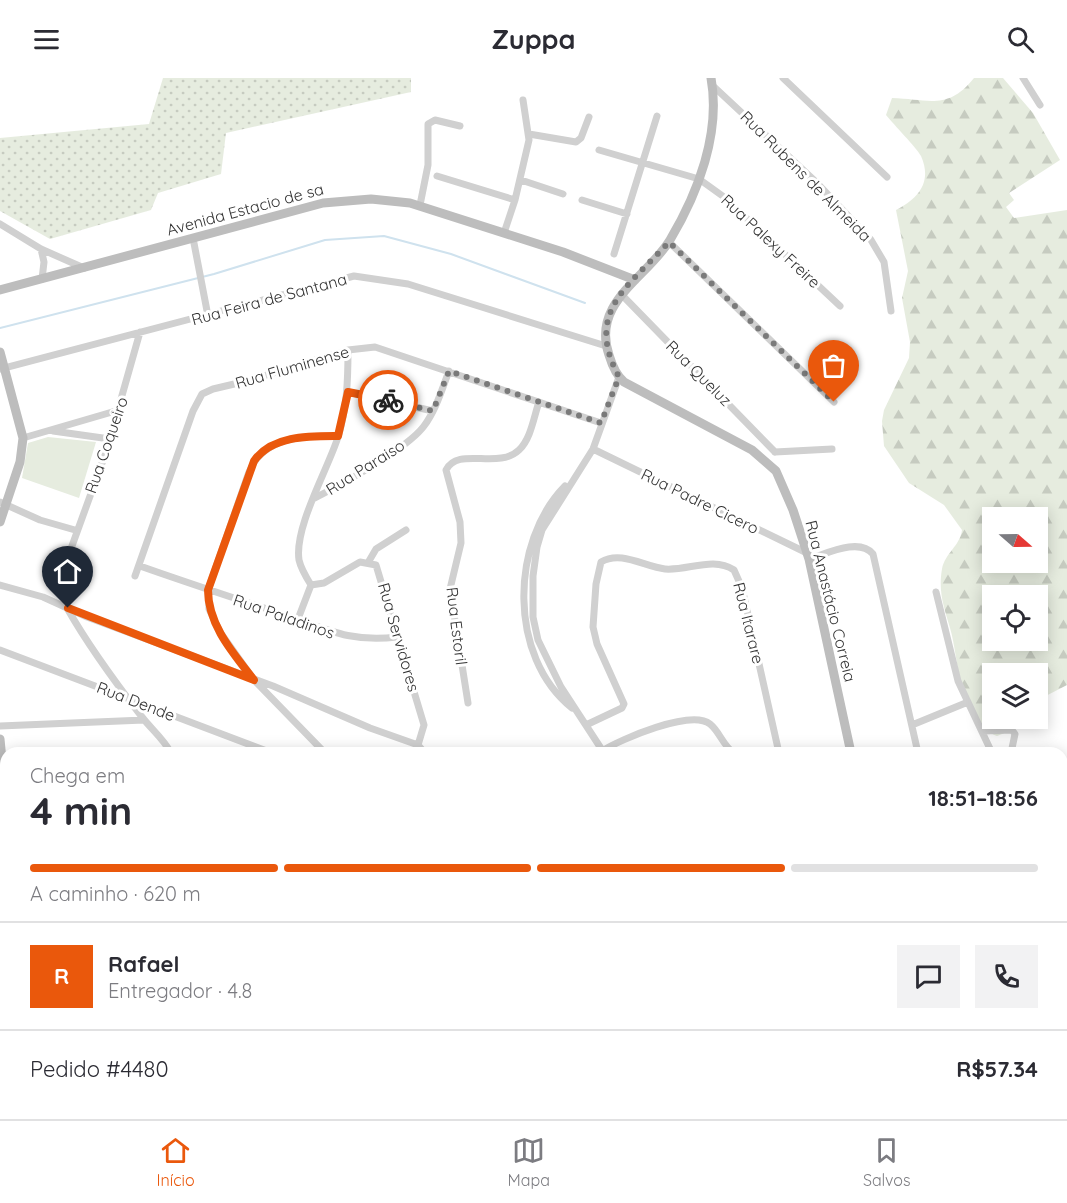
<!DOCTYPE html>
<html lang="pt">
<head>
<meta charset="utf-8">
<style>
  body { margin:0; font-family:Quicksand,sans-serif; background:#f2f2f3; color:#2b2b33; height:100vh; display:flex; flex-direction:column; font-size:22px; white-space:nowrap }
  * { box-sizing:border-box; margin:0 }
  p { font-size:20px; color:#7c7c81 }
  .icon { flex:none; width:33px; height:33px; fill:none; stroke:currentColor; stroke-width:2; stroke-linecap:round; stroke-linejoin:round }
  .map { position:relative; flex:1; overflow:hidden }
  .sheet { position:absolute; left:0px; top:669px; width:1068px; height:372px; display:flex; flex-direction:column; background:#fff; border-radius:18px 18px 0 0; box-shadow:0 3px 15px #0003 }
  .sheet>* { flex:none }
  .needle { width:39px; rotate:110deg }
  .buttons { position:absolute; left:982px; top:429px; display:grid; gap:12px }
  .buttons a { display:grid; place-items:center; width:66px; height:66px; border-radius:0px; background:#fff; box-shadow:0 3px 15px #0003; font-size:30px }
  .pin { position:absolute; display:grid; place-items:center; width:51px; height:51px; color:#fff; margin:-62px -26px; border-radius:50% 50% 50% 0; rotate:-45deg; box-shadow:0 0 6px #0007 }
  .pin .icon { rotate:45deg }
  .courier { position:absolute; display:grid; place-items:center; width:60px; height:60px; margin:-30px; border:4px solid #ea580c; border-radius:50%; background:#fff; color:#222; box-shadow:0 2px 8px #0007 }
  .overview em { font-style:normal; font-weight:700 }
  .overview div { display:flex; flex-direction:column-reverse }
  .overview { display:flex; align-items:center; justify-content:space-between; height:102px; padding:0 30px }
  h1 { font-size:39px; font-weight:700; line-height:45px }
  .bar { display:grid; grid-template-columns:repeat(4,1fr); gap:9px 6px; align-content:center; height:72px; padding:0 30px }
  .bar i { height:8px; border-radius:4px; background:#e1e1e2 }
  .bar .active { background:#ea580c }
  .bar p { grid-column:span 4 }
  .line { display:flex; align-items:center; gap:15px; padding:0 30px; border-top:2px solid #e1e1e2 }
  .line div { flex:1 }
  .round { display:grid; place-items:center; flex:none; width:63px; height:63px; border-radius:0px; background:#f2f2f3 }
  header { display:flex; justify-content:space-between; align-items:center; height:78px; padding:0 30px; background:#fff; font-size:27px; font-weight:700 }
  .dock { display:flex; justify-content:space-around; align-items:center; height:84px; border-top:2px solid #e1e1e2; background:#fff; font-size:16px; color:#7c7c81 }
  .dock a { display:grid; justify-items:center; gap:3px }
  .dock .active { color:#ea580c }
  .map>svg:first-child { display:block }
</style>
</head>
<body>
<header><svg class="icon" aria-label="menu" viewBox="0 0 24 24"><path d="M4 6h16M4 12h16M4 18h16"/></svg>Zuppa<svg class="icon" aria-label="search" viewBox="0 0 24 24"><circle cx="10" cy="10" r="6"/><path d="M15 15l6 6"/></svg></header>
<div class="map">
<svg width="1067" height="1041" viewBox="0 0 1067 1041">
  <defs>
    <pattern id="grass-dots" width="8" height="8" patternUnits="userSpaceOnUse" patternTransform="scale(1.5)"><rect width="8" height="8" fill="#e6ecdf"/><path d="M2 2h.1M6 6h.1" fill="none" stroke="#c6cbc0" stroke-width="1.8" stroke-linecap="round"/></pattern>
    <pattern id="forest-firs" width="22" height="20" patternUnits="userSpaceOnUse" patternTransform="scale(1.5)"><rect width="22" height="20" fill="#e6ecdf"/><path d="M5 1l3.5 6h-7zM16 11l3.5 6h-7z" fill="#c6cbc0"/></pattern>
  </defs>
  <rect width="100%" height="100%" fill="#fff"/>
  <path fill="url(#grass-dots)" d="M163 0H411V14L226 55 221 96 158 115 151 132 50 161 0 133V60L149 46Z"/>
  <path fill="url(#forest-firs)" fill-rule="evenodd" d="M974 0H1003L1033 35 1060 82 1009 115 1014 122 1006 129 1014 140 1067 132V607L1038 622V596H993V640L1023 641 1012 652 997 658C957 644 960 583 950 550 944 529 938 514 942 491 945 475 960 468 962 452L944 427 909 405 884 368 882 343 884 332 909 280 910 264 902 220 908 193 896 132C917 121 933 105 921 78 916 69 894 47 886 37L892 20C928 21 948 33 974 0ZM993 440H1038V484H993ZM993 518H1038V562H993Z"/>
  <path fill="#e6ecdf" d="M48 359 96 364 79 420 22 400 28 365Z"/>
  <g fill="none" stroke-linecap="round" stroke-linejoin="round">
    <path stroke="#cfe2ee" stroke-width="2" d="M0 250 214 196 325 162 384 158 451 176 585 225"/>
    <path stroke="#d0d0d0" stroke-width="7" d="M783 0 887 99
      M1023 0 1040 27
      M712 7 815 103 871 162 884 184 891 233
      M529 56 576 64 581 60 589 39
      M599 72 699 101 724 119 840 228
      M437 98 515 122 529 62 523 22
      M521 102 563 116
      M582 122 627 136
      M420 127 428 87V46L435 42 460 48
      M0 146 41 171 84 190
      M504 155 515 122
      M193 160 208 238
      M669 164 834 324
      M41 171 44 184 42 201
      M614 176 657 38
      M621 216 775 374
      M0 291 354 198 408 206 606 268
      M348 314 433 333
      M53 353 110 361
      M23 360 119 332
      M593 371 807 475
      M775 374 832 371
      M565 408C510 464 508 579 572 630
      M313 421C340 407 407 371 424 348 436 332 442 311 449 293
      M0 424 40 442 75 452
      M68 479 106 374 140 254
      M809 481C826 476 859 459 873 476L918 675
      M369 483 376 471 406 452
      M140 488C185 504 231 519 276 534 323 549 346 565 397 559
      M135 498 193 333 202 316 213 311 247 303 348 272 375 269 601 345
      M0 507 43 519 87 539 273 608 370 650 418 667
      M311 507 324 505 360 484 376 487 424 647 418 667
      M936 514 958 603 992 675
      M67 530C89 569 115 604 142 639 152 652 163 660 171 675
      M298 541 311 507C306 499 301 491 299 482 294 449 328 391 338 359 347 330 348 302 348 272
      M0 572 272 675
      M468 625 450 511 461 465 460 444 446 392C458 368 498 392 519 372 531 361 534 338 539 324
      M586 647 622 630 624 626 597 566 593 549 596 506 601 484C621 472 645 489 665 491 688 493 713 478 734 492L742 510 779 675
      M912 647 968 624
      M0 648 144 642
      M983 653 1012 652 1015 656 1011 675
      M418 667 425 675
      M602 673C621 661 691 631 710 646 720 654 723 668 734 675
      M325 675 254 602 220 554 209 531 208 512 249 394C264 358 304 358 338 358
      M604 675 561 609 538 562 533 539V498L537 469 542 452 593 371 619 299
      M1062 744 1067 730
      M0 784H6
      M1062 842 1067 844
      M0 843 6 840
      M1062 918 1067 920
      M0 928 6 941
      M1062 987 1067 988
      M0 1025 6 1027
      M34 1035 53 1041
      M209 1035 211 1041
      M765 1035 769 1041
      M841 1035 845 1041
      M917 1035 950 1041
      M251 1041 263 1035
      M460 1041 470 1035
      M525 1041 543 1035
      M702 1041 705 1035"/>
    <path stroke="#bdbdbd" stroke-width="9" d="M711 0C721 55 698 115 670 162 647 200 591 224 609 277 612 287 616 297 624 304L752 372 776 393 793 432 809 481 851 675
      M0 212 323 125 371 121 410 125 563 174 635 202
      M0 274 23 360 20 384 0 444
      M0 661 6 724
      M125 1035 127 1041
      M1046 1035 1049 1041"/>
  </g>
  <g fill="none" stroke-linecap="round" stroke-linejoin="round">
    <path stroke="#7a7a7a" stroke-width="6" stroke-dasharray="0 10.8" d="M388 322 433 333 449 293 601 345 619 299C584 234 628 209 669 164L834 324"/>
    <path stroke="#ea580c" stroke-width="8" d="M68 530 254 602C233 575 208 547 208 512L254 383C272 357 310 358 338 358L348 314 388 322"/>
  </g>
  <g text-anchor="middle" stroke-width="6" stroke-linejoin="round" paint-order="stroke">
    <g font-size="16" fill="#333" stroke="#fff">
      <text transform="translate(806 98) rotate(45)" y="6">Rua Rubens de Almeida</text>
      <text transform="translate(245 131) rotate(-15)" y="6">Avenida Estacio de sa</text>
      <text transform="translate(771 163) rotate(43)" y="6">Rua Palexy Freire</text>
      <text transform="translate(269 221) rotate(-15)" y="6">Rua Feira de Santana</text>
      <text transform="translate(292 289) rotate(-16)" y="6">Rua Fluminense</text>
      <text transform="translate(699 295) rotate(45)" y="6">Rua Queluz</text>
      <text transform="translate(106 367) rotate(-71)" y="6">Rua Coqueiro</text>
      <text transform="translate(365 389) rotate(-32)" y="6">Rua Paraiso</text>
      <text transform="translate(700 423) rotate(26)" y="6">Rua Padre Cicero</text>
      <text transform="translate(831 523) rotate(76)" y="6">Rua Anastácio Correia</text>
      <text transform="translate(284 538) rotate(19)" y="6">Rua Paladinos</text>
      <text transform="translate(749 545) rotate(76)" y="6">Rua Itarare</text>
      <text transform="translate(457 548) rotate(83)" y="6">Rua Estoril</text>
      <text transform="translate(399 559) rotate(74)" y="6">Rua Servidores</text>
      <text transform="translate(136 623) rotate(21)" y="6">Rua Dende</text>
    </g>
  </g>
</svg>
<div class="buttons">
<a><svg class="needle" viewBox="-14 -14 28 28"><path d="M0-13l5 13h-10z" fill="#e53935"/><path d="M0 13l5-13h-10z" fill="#7c7c81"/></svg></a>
<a><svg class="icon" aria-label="locate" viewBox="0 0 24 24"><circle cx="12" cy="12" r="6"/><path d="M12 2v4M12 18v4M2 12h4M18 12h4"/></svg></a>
<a><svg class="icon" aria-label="layers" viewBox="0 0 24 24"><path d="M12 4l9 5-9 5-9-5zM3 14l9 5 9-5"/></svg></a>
</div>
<div class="pin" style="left:834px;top:324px;background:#ea580c"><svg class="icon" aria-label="bag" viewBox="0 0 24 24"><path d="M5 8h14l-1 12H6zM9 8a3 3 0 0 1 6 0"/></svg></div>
<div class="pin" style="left:68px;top:530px;background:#1f2937"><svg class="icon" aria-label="home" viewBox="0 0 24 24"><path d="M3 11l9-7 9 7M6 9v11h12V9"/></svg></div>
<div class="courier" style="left:388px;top:322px"><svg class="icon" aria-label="bike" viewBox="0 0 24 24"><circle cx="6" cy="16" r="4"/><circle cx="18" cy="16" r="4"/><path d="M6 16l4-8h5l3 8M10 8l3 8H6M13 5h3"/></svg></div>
<section class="sheet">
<div class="overview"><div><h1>4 min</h1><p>Chega em</p></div><em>18:51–18:56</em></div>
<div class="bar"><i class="active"></i><i class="active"></i><i class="active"></i><i></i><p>A caminho · 620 m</p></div>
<div class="line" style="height:108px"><b class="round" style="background:#ea580c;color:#fff">R</b><div><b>Rafael</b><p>Entregador · 4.8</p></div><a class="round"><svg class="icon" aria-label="chat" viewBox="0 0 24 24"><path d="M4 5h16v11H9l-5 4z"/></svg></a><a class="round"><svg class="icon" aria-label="phone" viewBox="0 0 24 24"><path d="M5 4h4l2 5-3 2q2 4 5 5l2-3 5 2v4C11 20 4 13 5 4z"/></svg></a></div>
<div class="line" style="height:78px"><div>Pedido #4480</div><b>R$57.34</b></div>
</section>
</div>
<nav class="dock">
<a class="active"><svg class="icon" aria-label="home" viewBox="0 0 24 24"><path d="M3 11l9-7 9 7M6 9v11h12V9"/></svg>Início</a>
<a><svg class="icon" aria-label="map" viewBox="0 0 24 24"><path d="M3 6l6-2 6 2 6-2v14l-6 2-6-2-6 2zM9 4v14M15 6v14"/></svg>Mapa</a>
<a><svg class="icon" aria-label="saved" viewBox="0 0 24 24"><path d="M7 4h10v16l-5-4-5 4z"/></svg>Salvos</a>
</nav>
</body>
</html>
